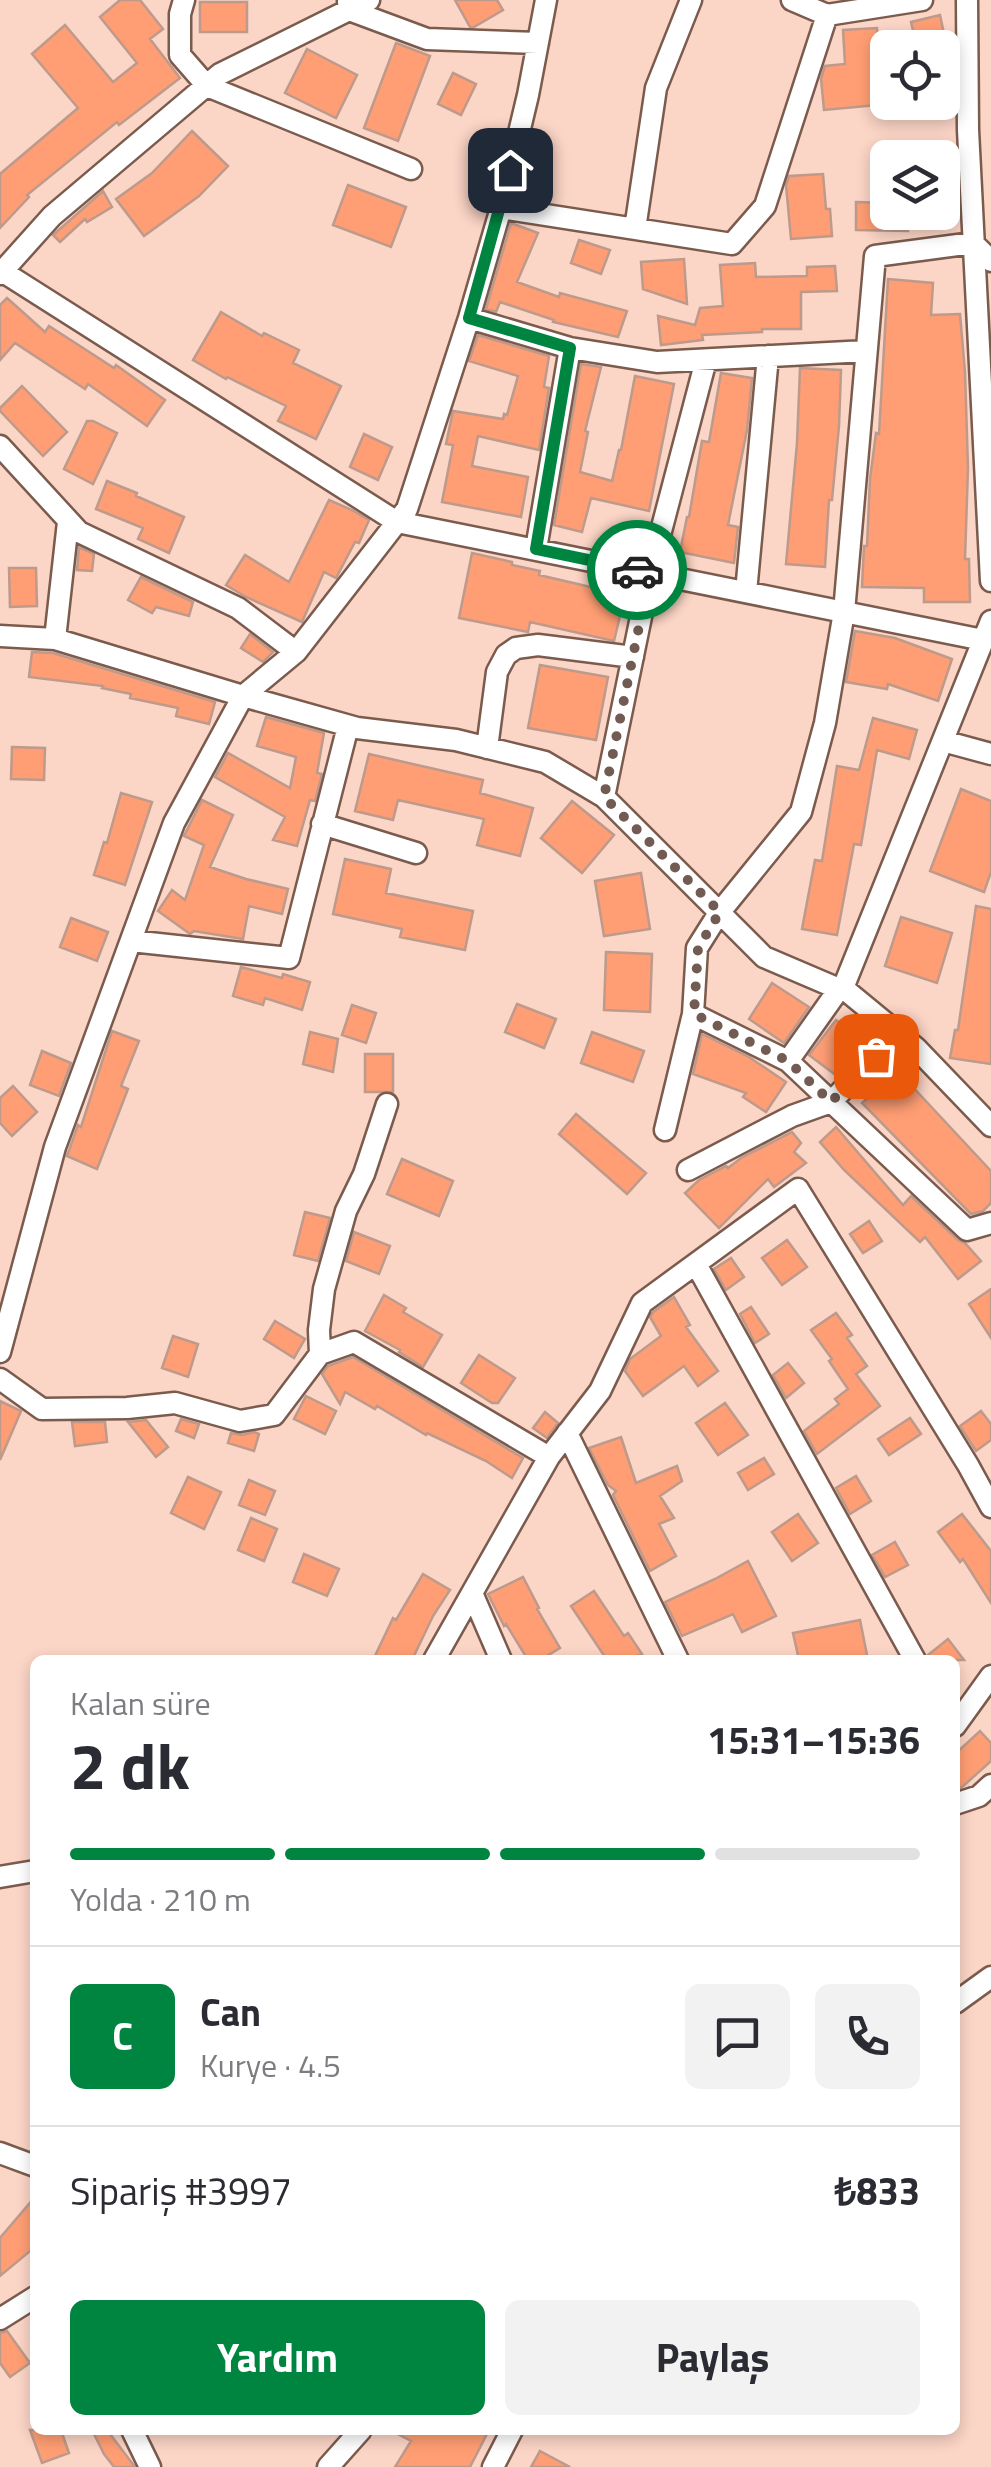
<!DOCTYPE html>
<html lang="tr">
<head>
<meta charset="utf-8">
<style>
  body { margin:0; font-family:"Titillium Web",sans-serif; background:#f2f2f3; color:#2b2b33; height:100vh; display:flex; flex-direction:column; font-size:38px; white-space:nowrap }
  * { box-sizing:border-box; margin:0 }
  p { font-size:32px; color:#7c7c81 }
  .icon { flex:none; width:55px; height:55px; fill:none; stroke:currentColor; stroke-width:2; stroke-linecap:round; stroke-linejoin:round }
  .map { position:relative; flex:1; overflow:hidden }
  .details { position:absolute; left:30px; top:1655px; width:930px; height:780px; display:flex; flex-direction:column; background:#fff; border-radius:15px; box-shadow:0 5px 15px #0003 }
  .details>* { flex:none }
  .buttons { position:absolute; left:870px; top:30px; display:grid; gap:20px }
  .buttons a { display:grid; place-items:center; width:90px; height:90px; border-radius:15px; background:#fff; box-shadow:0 5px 15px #0003; font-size:50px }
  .pin { position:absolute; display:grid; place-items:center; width:85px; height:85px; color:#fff; margin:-42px; border-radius:20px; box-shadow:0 5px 15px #0006 }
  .courier { position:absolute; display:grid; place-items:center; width:100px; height:100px; margin:-50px; border:8px solid #008540; border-radius:50%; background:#fff; color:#222; box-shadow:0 2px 12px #0007 }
  .summary em { font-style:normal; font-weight:700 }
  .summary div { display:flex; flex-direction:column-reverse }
  .summary { display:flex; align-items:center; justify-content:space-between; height:170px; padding:0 40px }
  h1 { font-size:65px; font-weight:700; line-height:75px }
  .bar { display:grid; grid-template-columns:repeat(4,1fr); gap:15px 10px; align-content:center; height:120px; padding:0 40px }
  .bar i { height:12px; border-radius:8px; background:#e1e1e2 }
  .bar .on { background:#008540 }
  .bar p { grid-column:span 4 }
  .line { display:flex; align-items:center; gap:25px; padding:0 40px; border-top:2px solid #e1e1e2 }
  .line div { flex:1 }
  .round { display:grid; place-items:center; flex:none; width:105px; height:105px; border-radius:15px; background:#f2f2f3 }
  .primary-button { display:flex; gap:20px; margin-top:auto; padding:20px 40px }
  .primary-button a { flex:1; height:115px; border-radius:15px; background:#008540; color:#fff; font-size:40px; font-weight:700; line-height:115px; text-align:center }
  .primary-button a+a { background:#f2f2f3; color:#2b2b33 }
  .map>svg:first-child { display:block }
</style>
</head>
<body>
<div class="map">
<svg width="991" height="2467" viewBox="0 0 991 2467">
  <rect width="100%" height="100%" fill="#fbd5c6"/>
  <path fill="#ff9e74" stroke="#bd9a8b" stroke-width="2.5" d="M120 0H140L163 29 150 39 180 78 119 125 117 122 27 195 29 197 0 228V174L78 108 32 54 65 25 113 82 137 63 100 17Z
    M455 0H497L503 10 474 27H470Z
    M200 2H247V32H200Z
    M940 15 947 48H917L911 22Z
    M877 28 879 60 888 59V104L824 110 821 79 825 66 845 64 843 30Z
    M396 43 430 56 398 141 364 128Z
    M307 49 357 75 336 118 285 93Z
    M453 73 476 84 461 115 438 104Z
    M192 131 228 166 199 196 144 236 116 199 152 173Z
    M823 174 826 209H830L832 236 791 239 786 185 789 176Z
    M348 185 406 207 391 247 333 225Z
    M103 191 112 207 87 222 85 219 60 242 53 235Z
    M856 202 888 203V212H908V231L856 230Z
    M511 223 538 233 517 282 559 297 560 293 627 311 618 337 553 322 554 320 500 302 496 312 486 309Z
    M579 240 610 250 601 274 571 263Z
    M684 259 687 304 643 289 641 262Z
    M755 263 756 277 807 276V267L835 266 837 291 801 292V329H762V332L702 335 703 340 661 345 658 316 695 325 700 308 723 306 720 265Z
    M888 279 933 283 931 315 960 314 965 372 968 468 965 559H969L970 602H924V588L862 587 864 546H867L870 479 876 433 879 434Z
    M7 298 45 332 49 326 114 368 116 365 165 400 147 426 88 384 85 389 15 343 0 360V305Z
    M221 312 262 336 264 333 299 350 293 363 341 386 316 439 278 421 286 406 227 377 226 379 193 360Z
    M478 335 549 356 544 387 549 388 539 450 478 436 472 466 528 477 521 517 442 502 453 445 446 444 453 411 503 419 504 414 507 415 518 376 469 361Z
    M581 364 601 367 585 431 588 432 580 472 612 481 619 450H621L635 376 674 384 649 511 591 498 582 532 554 525Z
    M800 368 841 370 839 426 832 500H829L825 567 786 564 797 443Z
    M721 373 752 378 747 430 728 525 738 527 734 563 680 552 687 517H689L702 441 709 442Z
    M22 386 67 432 43 456 0 411V408Z
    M87 421H93L117 433 93 484 64 469Z
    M364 434 392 447 378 480 350 467Z
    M107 481 137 493 136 496 184 517 169 553 138 539 143 528 96 509Z
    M329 500 352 510 369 520 359 543 355 542 336 578 324 572 302 622 246 597 226 585 245 555 289 582Z
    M79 547 94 554 92 571 77 570Z
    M472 553 512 562V565L540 571 539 575 625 595 614 641 530 622 528 632 459 618Z
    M9 568H36L37 606 10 607Z
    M141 577 193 602 189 616 156 607 152 613 128 600Z
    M855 631 895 638 952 659 938 701 888 684 887 689 846 682Z
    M250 634 273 652 263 662 241 648Z
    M32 652 53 653 215 702 209 724 176 716 178 708 130 698 131 694 102 688 103 686 29 677Z
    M540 665 608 677 596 740 528 728Z
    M266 717 324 733 317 773 322 774 315 801 310 800 297 846 273 840 285 817 215 777 228 753 290 788 296 757 257 746Z
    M873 718 917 730 909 759 877 750 861 845 854 844 837 935 802 929 815 860 822 861 837 766 859 770Z
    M12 747 45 748 44 780 11 779Z
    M369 754 483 780 480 793 533 808 520 856 477 845 484 819 398 800 393 820 355 811Z
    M961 789 991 801V872L984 892 930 871Z
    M121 793 152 802 125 885 94 875 104 842 107 843Z
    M202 800 233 815 210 867 246 879 288 889 282 914 249 906 243 939 194 931 190 934 158 911 172 890 185 900 204 845 184 836Z
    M572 801 614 835 582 873 541 838Z
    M345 859 391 869 386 893 473 911 465 950 400 937 402 929 333 914Z
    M641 873 650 929 604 936 595 881Z
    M976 906 991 909V1064L950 1058 955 1030H958Z
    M901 917 952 933 937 983 885 966Z
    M71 918 108 932 97 961 60 947Z
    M606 952 652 954 650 1012 604 1010Z
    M241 967 282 978 283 974 310 982 302 1010 265 998 263 1005 233 996Z
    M772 983 809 1007 784 1043 749 1019Z
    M517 1004 556 1019 544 1048 505 1032Z
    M352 1005 376 1013 366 1043 342 1035Z
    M836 1020 868 1044 837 1076 809 1055Z
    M112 1031 139 1041 121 1086 128 1089 97 1169 67 1156 78 1125 81 1127Z
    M310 1032 338 1039 333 1072 303 1064Z
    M592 1032 644 1051 633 1082 581 1063Z
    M702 1034 749 1057 786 1082 766 1112 743 1097 746 1093 693 1074Z
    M42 1051 71 1063 59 1096 30 1085Z
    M365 1054H393V1092H365Z
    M897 1070 991 1171V1203L983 1211 971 1214 862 1103Z
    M13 1086 37 1112 12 1136 0 1123V1098Z
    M576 1114 646 1173 627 1194 559 1134Z
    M836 1127 903 1205 911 1196 958 1240 965 1243 981 1261 958 1279 925 1237 920 1242 844 1170 820 1142Z
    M792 1132 801 1143 794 1152 806 1163 774 1187 768 1179 719 1228 685 1193 699 1180 726 1166 728 1168 741 1158Z
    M402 1159 453 1181 439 1216 387 1194Z
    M305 1212 330 1218 318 1261 294 1255Z
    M869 1221 882 1241 863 1253 850 1234Z
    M354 1232 390 1246 379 1274 346 1261Z
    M787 1240 807 1267 782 1285 762 1258Z
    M731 1258 744 1277 726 1290 714 1269Z
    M991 1289V1338L969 1304Z
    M384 1295 406 1308 403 1312 442 1335 423 1367 399 1352 400 1350 365 1331Z
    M674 1297 690 1325 686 1327 718 1371 698 1386 684 1366 643 1396 625 1371 630 1359 661 1336 650 1317 653 1312Z
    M751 1307 769 1334 755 1343 740 1314Z
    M836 1313 852 1335 847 1338 867 1366 856 1374 880 1406 817 1454 804 1431 839 1404 835 1399 848 1389 829 1361 832 1359 811 1330Z
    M275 1321 305 1339 294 1358 264 1339Z
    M173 1336 198 1344 188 1377 162 1368Z
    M479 1355 515 1378 498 1403H492L461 1383Z
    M353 1357 523 1458 512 1478 486 1461 427 1433 426 1435 377 1406 375 1409 345 1392 340 1404 322 1374 328 1366Z
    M788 1363 804 1383 786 1398 773 1375Z
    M306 1396 336 1411 325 1434 294 1419Z
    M0 1401 21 1411 0 1460Z
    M725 1403 748 1435 718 1455 696 1423Z
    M981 1411 991 1424V1440L976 1451 960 1426Z
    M545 1412 558 1423 547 1438 533 1428Z
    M910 1418 921 1434 889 1455 878 1439Z
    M181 1419 199 1424 194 1438 176 1431Z
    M146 1420 168 1447 156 1457 128 1422Z
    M72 1422H105L107 1442 75 1446Z
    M254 1432 259 1434 254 1451 228 1443 231 1433 242 1435Z
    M621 1437 636 1483 677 1466 682 1481 660 1496 674 1518 659 1524 676 1556 650 1571 613 1495 616 1491 608 1485 589 1448Z
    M764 1458 774 1474 748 1490 738 1473Z
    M856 1476 871 1501 850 1514 836 1488Z
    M188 1477 221 1492 204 1529 171 1513Z
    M249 1480 275 1491 265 1515 239 1505Z
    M798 1514 818 1543 792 1561 772 1532Z
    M962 1514 991 1551V1603L963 1559 960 1562 938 1532Z
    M251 1518 277 1529 264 1561 238 1550Z
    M895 1542 908 1565 885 1577 872 1555Z
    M304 1554 339 1569 327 1596 293 1582Z
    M748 1561 776 1616 742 1632 733 1614 682 1636 665 1602 715 1579Z
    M423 1574 450 1590 433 1616 412 1660H373L393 1618 396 1620Z
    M523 1577 539 1608 537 1609 560 1648 540 1660H528L506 1624 504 1626 488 1594Z
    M594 1591 624 1636 628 1633 642 1654 629 1660H607L571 1606Z
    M860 1620 868 1660H799L793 1633Z
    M948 1639 964 1660H929L928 1655Z
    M980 1731 991 1743V1761L961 1788 955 1782V1754Z
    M35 2197V2247L0 2276V2238Z
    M7 2331 30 2363 10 2377 0 2363V2333Z
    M30 2430H61L69 2453 42 2463Z
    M92 2430H107L135 2467H114L104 2454Z
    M390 2430H489L470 2467H395L411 2441Z
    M540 2451 570 2467H531Z"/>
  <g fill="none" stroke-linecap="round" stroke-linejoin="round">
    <g stroke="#7b5b4d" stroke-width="25">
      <path id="minor" d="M184 0 180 14V55L207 86 411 169
        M792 0 827 15 922 0
        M967 0 968 130 991 581
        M348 2 349 10 427 39 538 43
        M501 208 732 244 765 206 827 15
        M635 229 656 88 691 0
        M0 270 397 522 983 640
        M0 274 52 216 220 74 369 0
        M469 318 570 348 657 362 866 351
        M0 446 79 532 238 608 296 652
        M536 549 570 348
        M746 592 768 356
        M0 636 55 639 243 696 357 728 456 740 545 762 604 797 764 957 839 989 843 988 916 1048 991 1126
        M55 639 68 522
        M943 741 991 754
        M487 748 497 672 506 655 516 648 538 645 633 657
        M604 797 650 573 706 360
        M322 824 416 853
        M131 941 289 958 348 726
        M843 988 991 621
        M693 1014 788 1061 967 1230 991 1223
        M788 1061 839 989
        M665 1130 693 1014 697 948 719 913 801 812 825 723 844 612 875 256 973 243 991 261
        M688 1170 792 1116 831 1102 898 1033
        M696 1264 915 1660
        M0 1352 55 1147 174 823 243 696 296 652 407 509 469 318 501 208 528 95 546 0
        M320 1354 319 1330 324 1289 346 1211 364 1174 387 1104
        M0 1379 42 1409 127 1408 175 1403 240 1421 274 1415 320 1354 354 1342 549 1457
        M567 1433 678 1660
        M472 1593 501 1660
        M434 1660 549 1457 600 1391 642 1303 798 1189 968 1465 991 1507
        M955 1726 991 1676
        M955 1804 979 1796 991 1785
        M0 1877 35 1871
        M955 2003 991 1977
        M0 2153 35 2166
        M0 2319 35 2297
        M132 2430 150 2467
        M328 2467 361 2430
        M493 2467 512 2430"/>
    </g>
    <use href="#minor" stroke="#fff" stroke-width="20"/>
  </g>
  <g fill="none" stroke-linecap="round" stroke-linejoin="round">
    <path stroke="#715b53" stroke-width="10" stroke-dasharray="0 18" d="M637 570 650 573 604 797 720 912 698 948 694 1014 788 1061 831 1102 876 1056"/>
    <path stroke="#008540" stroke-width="12" d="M510 170 469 318 570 348 536 549 637 570"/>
  </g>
</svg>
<div class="buttons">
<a><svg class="icon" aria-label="locate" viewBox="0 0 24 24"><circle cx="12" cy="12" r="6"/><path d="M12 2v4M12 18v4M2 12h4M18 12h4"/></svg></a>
<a><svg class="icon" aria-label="layers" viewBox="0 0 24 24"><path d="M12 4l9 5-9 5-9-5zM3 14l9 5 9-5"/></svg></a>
</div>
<div class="pin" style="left:876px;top:1056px;background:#ea580c"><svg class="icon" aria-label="bag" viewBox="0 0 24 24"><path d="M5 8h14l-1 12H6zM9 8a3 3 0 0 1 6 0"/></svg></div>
<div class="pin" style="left:510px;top:170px;background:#1f2937"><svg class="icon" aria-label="home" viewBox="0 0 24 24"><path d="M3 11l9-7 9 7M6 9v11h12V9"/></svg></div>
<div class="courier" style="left:637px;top:570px"><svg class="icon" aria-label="car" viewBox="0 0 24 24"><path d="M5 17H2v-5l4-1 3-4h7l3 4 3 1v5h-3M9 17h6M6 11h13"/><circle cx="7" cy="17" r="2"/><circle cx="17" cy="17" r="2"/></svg></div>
<section class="details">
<div class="summary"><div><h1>2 dk</h1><p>Kalan süre</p></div><em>15:31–15:36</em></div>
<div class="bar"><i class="on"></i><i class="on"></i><i class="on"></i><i></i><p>Yolda · 210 m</p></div>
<div class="line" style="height:180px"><b class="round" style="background:#008540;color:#fff">C</b><div><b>Can</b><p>Kurye · 4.5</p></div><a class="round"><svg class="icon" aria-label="chat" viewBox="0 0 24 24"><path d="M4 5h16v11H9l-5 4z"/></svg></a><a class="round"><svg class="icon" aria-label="phone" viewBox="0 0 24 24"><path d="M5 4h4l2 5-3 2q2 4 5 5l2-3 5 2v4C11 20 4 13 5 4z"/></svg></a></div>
<div class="line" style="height:130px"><div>Sipariş #3997</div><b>₺833</b></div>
<div class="primary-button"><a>Yardım</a><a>Paylaş</a></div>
</section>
</div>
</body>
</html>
